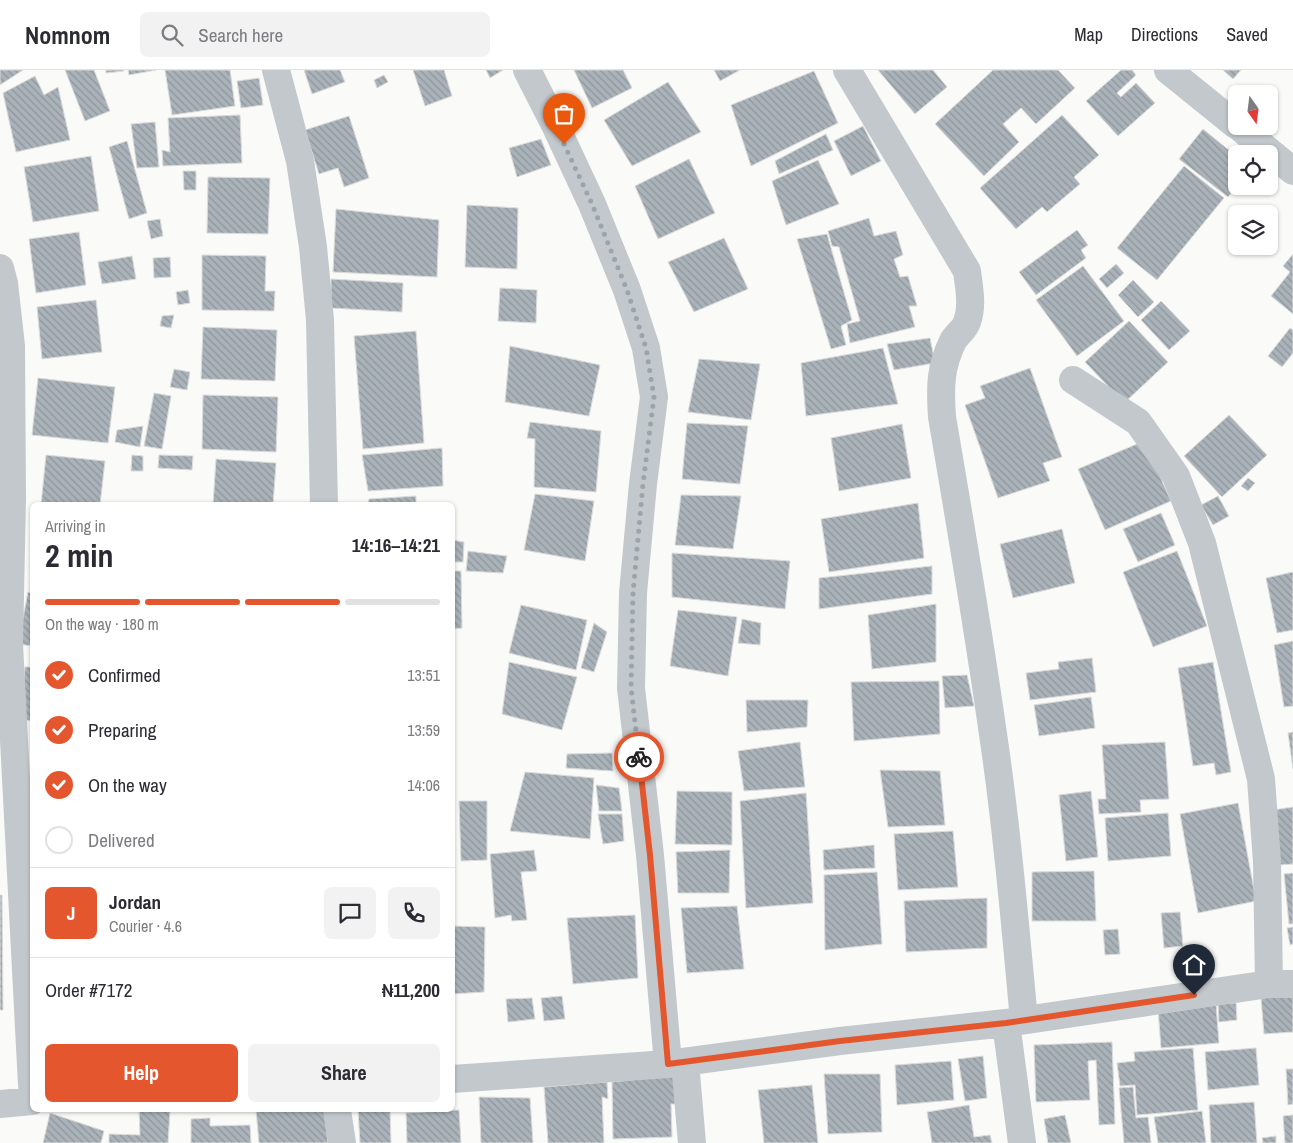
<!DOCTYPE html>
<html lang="en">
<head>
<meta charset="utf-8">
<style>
  body { margin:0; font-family:"Archivo Narrow",sans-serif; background:#f2f2f3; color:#2b2b33; height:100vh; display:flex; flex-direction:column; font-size:19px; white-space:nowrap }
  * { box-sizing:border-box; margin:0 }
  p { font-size:16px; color:#7c7c81 }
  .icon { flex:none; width:28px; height:28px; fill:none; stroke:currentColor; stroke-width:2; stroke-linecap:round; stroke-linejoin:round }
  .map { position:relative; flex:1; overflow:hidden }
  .panel { position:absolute; left:30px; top:432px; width:425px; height:610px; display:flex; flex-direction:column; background:#fff; border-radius:8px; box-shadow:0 1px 4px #0004 }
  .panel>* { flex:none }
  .needle { width:32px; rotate:166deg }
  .tools { position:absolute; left:1228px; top:15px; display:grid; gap:10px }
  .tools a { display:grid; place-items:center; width:50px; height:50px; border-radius:8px; background:#fff; box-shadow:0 1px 4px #0004; font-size:25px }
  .pin { position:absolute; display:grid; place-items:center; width:42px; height:42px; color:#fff; margin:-51px -21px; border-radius:50% 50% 50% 0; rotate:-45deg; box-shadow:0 0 5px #0007 }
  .pin .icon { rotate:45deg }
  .courier { position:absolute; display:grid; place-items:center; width:50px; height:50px; margin:-25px; border:4px solid #e4572e; border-radius:50%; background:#fff; color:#222; box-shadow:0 1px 6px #0007 }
  .summary em { font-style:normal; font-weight:800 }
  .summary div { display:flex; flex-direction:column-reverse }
  .summary { display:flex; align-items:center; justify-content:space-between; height:85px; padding:0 15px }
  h1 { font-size:32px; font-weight:800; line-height:38px }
  .bar { display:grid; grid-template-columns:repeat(4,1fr); gap:8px 5px; align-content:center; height:60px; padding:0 15px }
  .bar i { height:6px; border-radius:4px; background:#e1e1e2 }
  .bar .active { background:#e4572e }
  .bar p { grid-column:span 4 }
  .line { display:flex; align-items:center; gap:12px; padding:0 15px; border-top:1px solid #e1e1e2 }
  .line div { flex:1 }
  .round { display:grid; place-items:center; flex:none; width:52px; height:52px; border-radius:8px; background:#f2f2f3 }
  ol { padding:0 15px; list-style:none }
  li { display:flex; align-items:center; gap:15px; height:55px }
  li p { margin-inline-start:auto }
  li .icon { padding:5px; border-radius:50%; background:#e4572e; color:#fff; stroke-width:4 }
  li:last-child { color:#7c7c81 }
  li i { width:28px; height:28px; border:2px solid #e1e1e2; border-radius:50% }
  .primary-button { display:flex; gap:10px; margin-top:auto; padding:10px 15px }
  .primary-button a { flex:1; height:58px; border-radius:8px; background:#e4572e; color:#fff; font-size:20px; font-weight:800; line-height:58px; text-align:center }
  .primary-button a+a { background:#f2f2f3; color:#2b2b33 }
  header { display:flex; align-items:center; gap:30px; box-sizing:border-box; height:70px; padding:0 25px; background:#fff; border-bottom:1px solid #e1e1e2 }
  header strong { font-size:24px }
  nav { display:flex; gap:28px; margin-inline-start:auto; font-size:18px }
  .search { width:350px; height:45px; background:#f2f2f3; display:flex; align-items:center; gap:12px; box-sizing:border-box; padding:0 18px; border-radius:8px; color:#7c7c81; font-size:19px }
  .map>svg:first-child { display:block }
</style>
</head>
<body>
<header>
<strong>Nomnom</strong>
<div class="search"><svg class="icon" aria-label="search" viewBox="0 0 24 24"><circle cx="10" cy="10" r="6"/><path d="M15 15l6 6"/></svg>Search here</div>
<nav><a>Map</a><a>Directions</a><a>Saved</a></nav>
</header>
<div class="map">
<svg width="1293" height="1073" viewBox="0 0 1293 1073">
  <defs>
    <pattern id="building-back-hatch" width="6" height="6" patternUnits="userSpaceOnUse" patternTransform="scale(1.25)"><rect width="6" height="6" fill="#aab3b9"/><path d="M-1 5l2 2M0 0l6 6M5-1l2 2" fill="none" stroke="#8e969c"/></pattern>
  </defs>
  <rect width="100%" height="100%" fill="#fafaf8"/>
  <path fill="url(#building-back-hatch)" stroke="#dcdcda" d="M0 0H23L0 15Z
    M65 0H94L110 41 85 51Z
    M106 0H124V1L106 3Z
    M128 0H156L129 5Z
    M165 0H230L235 36 172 45Z
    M304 0H340L345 12 312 24Z
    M413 0H444L452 26 425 36Z
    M486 0H503L490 8Z
    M574 0H623L632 18 592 38Z
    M714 0H740L720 11Z
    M878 0H933L947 17 915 44Z
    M993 0H1058L1075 18 1036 54 1021 38 1003 54 1019 72 984 106 935 54Z
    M1121 0H1132L1136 5 1117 23 1121 27 1136 13 1155 33 1118 66 1086 31Z
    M1223 0H1241L1233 9Z
    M814 1 838 53 751 96 731 35Z
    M384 5 388 12 377 18 374 10Z
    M35 6 44 25 58 17 70 70 16 82 3 23Z
    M259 8 263 35 241 38 237 11Z
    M668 12 701 62 632 96 604 50Z
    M240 45 242 93 163 96 162 80 170 82 168 48Z
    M1062 45 1099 85 1074 107 1080 114 1047 142 1042 137 1016 159 980 118Z
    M349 46 369 108 344 117 338 98 319 104 305 60Z
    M155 52 159 97 137 98 131 54Z
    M863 56 881 91 851 106 834 71Z
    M1203 59 1236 86 1237 116 1228 127 1179 89Z
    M826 64 833 80 779 104 775 91Z
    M541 69 551 95 517 107 509 78Z
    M127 71 147 143 129 149 109 77Z
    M91 86 99 141 33 152 24 97Z
    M689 89 715 143 658 169 635 116Z
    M818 90 839 134 786 155 772 111Z
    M1184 96 1224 128 1157 210 1117 178Z
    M183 101H196V120H184Z
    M208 107 270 108 268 164 207 163Z
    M467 135 518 138 517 199 465 197Z
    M336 139 439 150 437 207 333 202Z
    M869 148 874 166 896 161 903 185 894 189 900 207 908 206 917 236H909L915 257 850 273 847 254 860 251 839 177 832 176 828 161Z
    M160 149 163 166 151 169 147 151Z
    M1077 160 1088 175 1081 180 1086 188 1036 225 1019 202Z
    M79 162 86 215 36 223 29 169Z
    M827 164 852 250 841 256 846 275 831 279 797 169Z
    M724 168 748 219 694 242 668 192Z
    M1293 184V244L1271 226 1290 202 1283 196Z
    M202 185 266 186 265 221H275L274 241 202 240Z
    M132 186 136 209 102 214 98 192Z
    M170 187 171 207 154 208 153 188Z
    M1116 194 1124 203 1107 218 1099 209Z
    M1083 196 1124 251 1077 286 1036 230Z
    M331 209 403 213 402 242 331 238Z
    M1133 210 1154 232 1138 247 1118 225Z
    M500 218 537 220 536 253 498 251Z
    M188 220 190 233 178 235 176 222Z
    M96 230 102 282 42 289 37 237Z
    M1161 231 1190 261 1169 280 1141 250Z
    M174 245 171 258 160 256 162 246Z
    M1129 251 1168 292 1124 333 1085 292Z
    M203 257 277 260 275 311 201 309Z
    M1290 258 1293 260V283L1282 297 1268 286Z
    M416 261 424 373 363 379 354 266Z
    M930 268 935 293 894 300 887 274Z
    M510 276 600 295 589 346 505 332Z
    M883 278 898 334 806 346 801 293Z
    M699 289 760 294 751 350 688 342Z
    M1030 298 1062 387 1043 393 1050 411 998 428 965 335 985 328 980 316Z
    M174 299 190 302 187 320 170 317Z
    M38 308 115 317 108 373 32 365Z
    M154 323 171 326 162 379 144 376Z
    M203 325 278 327 276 382 202 379Z
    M1229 345 1267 385 1222 427 1184 386Z
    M530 352 601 361 596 422 534 417 535 369 527 368Z
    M687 353 748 356 740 414 682 409Z
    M902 354 911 408 839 421 831 368Z
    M143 356 140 377 115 372 117 360Z
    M1144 371 1171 431 1105 460 1078 399Z
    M442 378 443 416 368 421 362 385Z
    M46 385 105 391 100 435H41Z
    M132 385 143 386V401H131Z
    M159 385 193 386 192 400 158 398Z
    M216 389 276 393 273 435H213Z
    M1248 408 1255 413 1248 421 1241 416Z
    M535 424 594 431 585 491 524 480Z
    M681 425 741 426 733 479 675 475Z
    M416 426V435H368L369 429Z
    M1218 426 1229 446 1213 455 1201 435Z
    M918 433 924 488 829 502 821 449Z
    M1161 443 1175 475 1138 492 1123 459Z
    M1062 459 1075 513 1013 528 1000 474Z
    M452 470 464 472 463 492H452Z
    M468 481 507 486 503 503 466 501Z
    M1177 481 1207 556 1153 577 1123 502Z
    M672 483 790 491 785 539 672 527Z
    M932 496V524L819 539V508Z
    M452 501H461L462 558 452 559Z
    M1293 502V560L1277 563 1266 508Z
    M28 522 32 523V576L18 574Z
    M936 534V592L872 599 868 545Z
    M521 535 587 550 576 600 509 583Z
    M678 540 737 547 728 606 670 596Z
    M742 549 761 553 760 575 738 573Z
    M594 553 607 562 594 602 581 598Z
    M1293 571V636L1284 637 1274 575Z
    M1092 588 1096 622 1030 630 1026 603 1059 599 1058 592Z
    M509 592 577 607 562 660 502 644Z
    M1213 592 1231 702 1216 705 1214 693 1193 696 1178 598Z
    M25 597H32V651L20 649Z
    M967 605 974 636 945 638 942 606Z
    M939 611 940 664 854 671 851 612Z
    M1091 627 1095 658 1039 666 1034 635Z
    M746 630H808L807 657 747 662Z
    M1293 662V699L1288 663Z
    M800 672 805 717 744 721 738 681Z
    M1165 672 1169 729 1140 730 1141 742 1099 744 1098 729H1106L1102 675Z
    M612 683 613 701 566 698 567 684Z
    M880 700 940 701 945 755 888 757Z
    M525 702 594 708 590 769 510 761Z
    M596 715 619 718 622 741H599Z
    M677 721 732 722V775L675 774Z
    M1091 721 1098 787 1066 791 1059 725Z
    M806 723 813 833 746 838 740 731Z
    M459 731H487V790L461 791Z
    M1238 733 1256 831 1198 843 1180 744Z
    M1293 737V794L1279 795 1273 740Z
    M1168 743 1171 786 1108 791 1105 748Z
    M598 744H622L624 771 603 774Z
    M953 761 958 817 898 820 894 764Z
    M874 775 875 798 824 800 823 780Z
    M534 780 537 801 521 802 527 850 512 851 511 845 495 848 490 784Z
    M730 780 729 823H678L676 782Z
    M1094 801 1096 851H1032V802Z
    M877 802 882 874 825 880 824 805Z
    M1293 803V854H1289L1284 804Z
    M0 825H2L3 940H0Z
    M987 828V878L906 882 904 831Z
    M737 836 744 899 687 903 681 838Z
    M1180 842 1183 876 1164 878 1161 843Z
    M635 845 638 908 573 914 567 848Z
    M452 856 485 857 484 922 452 924Z
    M1293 857V874L1290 875 1287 858Z
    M1118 859 1120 884 1105 885 1103 860Z
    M1293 925V962L1264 964 1261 928Z
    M562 926 565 949 544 951 541 928Z
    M532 928 535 949 508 952 506 929Z
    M1236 933 1237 950 1219 952 1218 934Z
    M1216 934 1219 973 1161 978 1158 938Z
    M1112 972 1115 1054 1099 1055 1096 990 1088 991 1090 1030 1036 1032 1034 975Z
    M1193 978 1198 1040 1137 1045 1135 1015 1120 1016 1117 993 1135 991 1134 982Z
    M1256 978 1259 1015 1208 1020 1205 982Z
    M983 986 987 1028 965 1031 958 989Z
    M951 991 954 1030 897 1035 895 995Z
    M1286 999H1293V1034L1288 1035Z
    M824 1004H880L882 1062 828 1064Z
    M679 1005 681 1034H671L672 1067 613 1069 612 1012Z
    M607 1012 608 1029 602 1027 604 1073H548L544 1017Z
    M812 1015 818 1073H764L758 1020Z
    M1133 1017 1136 1048 1148 1047 1151 1073H1124L1119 1018Z
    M479 1027 530 1028 533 1073H481Z
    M1254 1032 1257 1073H1211L1209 1035Z
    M969 1035 974 1067 990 1065 992 1073H932L927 1042Z
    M139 1040 170 1041 168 1073H109V1064L140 1065Z
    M256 1040H324L328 1073H259Z
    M358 1040H390L391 1073H360Z
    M459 1040 461 1073H407L406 1043Z
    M1202 1041 1206 1073H1158L1154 1047Z
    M50 1043 104 1061 101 1073H43Z
    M1065 1045 1071 1073H1048L1044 1049Z
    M1293 1045V1073H1285L1283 1046Z
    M210 1048V1056L250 1055 251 1073H191V1049Z
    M1276 1066V1073H1263L1262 1068Z"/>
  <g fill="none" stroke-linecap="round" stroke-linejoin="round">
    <path stroke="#c3c8cc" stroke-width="28" d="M276 0 300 91 313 177 320 250 324 435
      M527 0 557 59 592 134 627 220 646 278 654 327 643 414 633 523 631 618 650 785 668 994
      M847 0 967 201C969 217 973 236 967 252 965 259 957 264 953 271 940 297 940 318 942 347 960 452 978 558 993 664 1007 759 1015 854 1024 950
      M0 198 4 213 11 276 12 429 9 574 32 1015
      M1073 310 1138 352 1176 406 1202 473 1261 709 1267 792 1269 914
      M1006 953 1022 1073
      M685 992 692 1073
      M452 1009 668 994 840 971 1006 953 1269 914H1293
      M0 1034 32 1031
      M337 1040 342 1073"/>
    <path stroke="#c3c8cc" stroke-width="28" d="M1168 0 1236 55
      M1238 56 1293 101"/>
  </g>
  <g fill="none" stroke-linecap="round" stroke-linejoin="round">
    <path stroke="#99a4ac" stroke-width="5" stroke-dasharray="0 9" d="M564 74 592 134 627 220 646 278 654 327 643 414 633 523 631 618 639 687"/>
    <path stroke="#e4572e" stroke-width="6" d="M639 687 650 785 668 994 840 971 1006 953 1194 925"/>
  </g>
</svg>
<div class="tools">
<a><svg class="needle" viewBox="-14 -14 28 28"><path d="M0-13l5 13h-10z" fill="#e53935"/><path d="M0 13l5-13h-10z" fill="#7c7c81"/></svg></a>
<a><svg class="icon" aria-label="locate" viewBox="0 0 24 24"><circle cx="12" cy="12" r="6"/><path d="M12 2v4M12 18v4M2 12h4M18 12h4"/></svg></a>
<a><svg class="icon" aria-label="layers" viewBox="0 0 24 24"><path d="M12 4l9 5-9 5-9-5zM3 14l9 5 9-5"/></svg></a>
</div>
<div class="pin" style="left:564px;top:74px;background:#ea580c"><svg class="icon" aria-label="bag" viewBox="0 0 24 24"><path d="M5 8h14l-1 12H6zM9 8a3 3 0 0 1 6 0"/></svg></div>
<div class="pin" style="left:1194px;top:925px;background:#1f2937"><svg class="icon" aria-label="home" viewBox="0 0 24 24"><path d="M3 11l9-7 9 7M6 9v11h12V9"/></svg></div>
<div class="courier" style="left:639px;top:687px"><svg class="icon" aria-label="bike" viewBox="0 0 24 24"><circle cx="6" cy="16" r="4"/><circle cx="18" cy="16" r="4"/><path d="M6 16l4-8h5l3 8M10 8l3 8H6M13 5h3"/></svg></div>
<section class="panel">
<div class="summary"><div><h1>2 min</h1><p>Arriving in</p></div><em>14:16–14:21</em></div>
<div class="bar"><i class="active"></i><i class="active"></i><i class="active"></i><i></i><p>On the way · 180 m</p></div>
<ol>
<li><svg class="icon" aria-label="check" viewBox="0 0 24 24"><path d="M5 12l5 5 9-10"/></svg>Confirmed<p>13:51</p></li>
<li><svg class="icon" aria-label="check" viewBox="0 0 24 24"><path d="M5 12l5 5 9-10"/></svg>Preparing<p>13:59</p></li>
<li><svg class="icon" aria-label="check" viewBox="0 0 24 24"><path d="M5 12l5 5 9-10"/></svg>On the way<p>14:06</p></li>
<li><i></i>Delivered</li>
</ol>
<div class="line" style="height:90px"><b class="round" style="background:#e4572e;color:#fff">J</b><div><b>Jordan</b><p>Courier · 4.6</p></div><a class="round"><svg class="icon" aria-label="chat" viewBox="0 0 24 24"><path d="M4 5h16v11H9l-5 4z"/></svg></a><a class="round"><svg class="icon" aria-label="phone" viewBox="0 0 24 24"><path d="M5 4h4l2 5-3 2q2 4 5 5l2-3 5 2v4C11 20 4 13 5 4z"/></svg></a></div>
<div class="line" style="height:65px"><div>Order #7172</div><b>₦11,200</b></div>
<div class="primary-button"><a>Help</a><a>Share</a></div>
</section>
</div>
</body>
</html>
